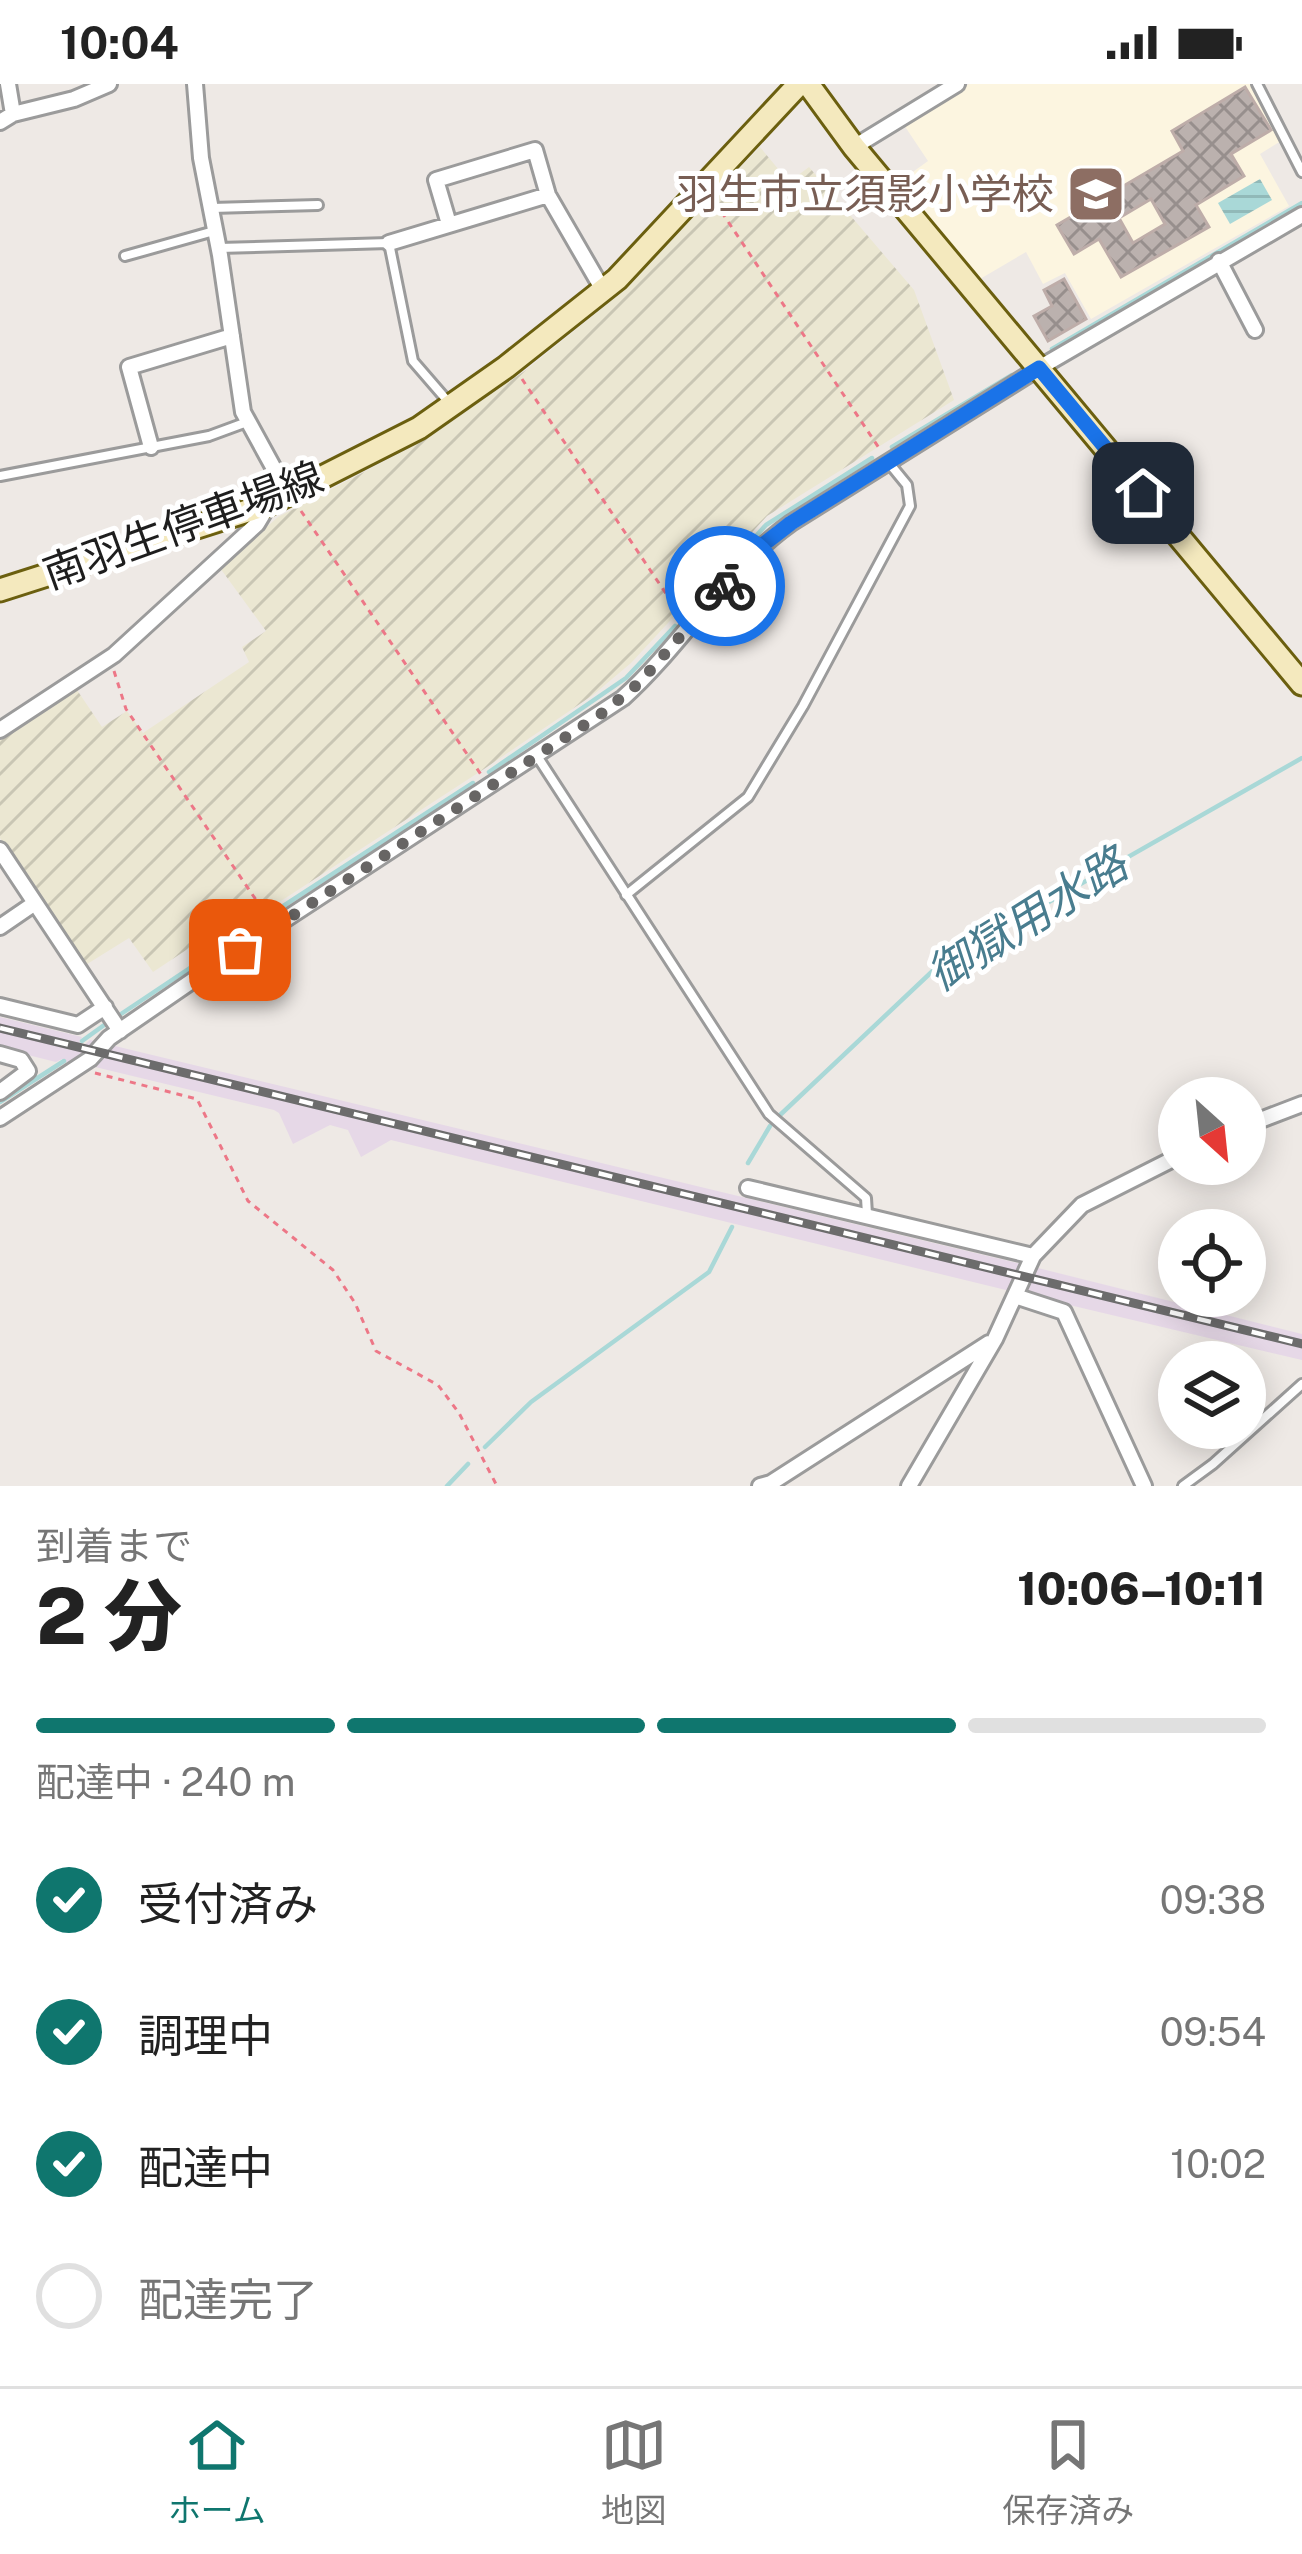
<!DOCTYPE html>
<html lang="ja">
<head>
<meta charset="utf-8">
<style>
  body { margin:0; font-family:"Public Sans","Noto Sans JP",sans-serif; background:#f2f2f2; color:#222; height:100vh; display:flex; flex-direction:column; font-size:45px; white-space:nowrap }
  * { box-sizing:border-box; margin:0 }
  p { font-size:39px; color:#767676 }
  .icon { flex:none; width:66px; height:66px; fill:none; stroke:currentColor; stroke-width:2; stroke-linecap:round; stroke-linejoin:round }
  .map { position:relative; height:1402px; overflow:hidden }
  .panel { display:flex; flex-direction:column; background:#fff; flex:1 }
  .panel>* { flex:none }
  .needle { width:78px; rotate:153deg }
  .tools { position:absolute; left:1158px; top:993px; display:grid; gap:24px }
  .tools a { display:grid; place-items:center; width:108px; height:108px; border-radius:50%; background:#fff; box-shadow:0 6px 30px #0003; font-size:60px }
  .pin { position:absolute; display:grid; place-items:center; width:102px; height:102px; color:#fff; margin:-51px; border-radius:24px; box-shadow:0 6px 18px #0006 }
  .courier { position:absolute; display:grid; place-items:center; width:120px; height:120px; margin:-60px; border:9px solid #1a73e8; border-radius:50%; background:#fff; color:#222; box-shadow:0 3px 15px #0007 }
  .overview em { font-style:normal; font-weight:800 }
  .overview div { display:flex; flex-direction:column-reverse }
  .overview { display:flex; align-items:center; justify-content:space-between; height:204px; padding:0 36px }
  h1 { font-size:78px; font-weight:800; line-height:90px }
  .bar { display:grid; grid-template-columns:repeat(4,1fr); gap:18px 12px; align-content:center; height:144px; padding:0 36px }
  .bar i { height:15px; border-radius:9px; background:#e0e0e0 }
  .bar .current { background:#0f766e }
  .bar p { grid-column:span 4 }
  ol { padding:0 36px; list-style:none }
  li { display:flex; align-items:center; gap:36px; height:132px }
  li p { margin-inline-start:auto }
  li .icon { padding:12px; border-radius:50%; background:#0f766e; color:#fff; stroke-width:4 }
  li:last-child { color:#767676 }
  li i { width:66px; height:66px; border:6px solid #e0e0e0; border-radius:50% }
  .status { display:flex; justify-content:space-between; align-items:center; height:84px; padding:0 60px; background:#fff; direction:ltr }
  .status svg { height:33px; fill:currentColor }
  .tabs { display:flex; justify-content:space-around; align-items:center; height:168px; border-top:3px solid #e0e0e0; background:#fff; font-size:33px; color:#767676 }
  .tabs a { display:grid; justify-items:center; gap:6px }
  .tabs .current { color:#0f766e }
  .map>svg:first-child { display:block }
</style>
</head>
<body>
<div class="status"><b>10:04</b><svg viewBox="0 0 49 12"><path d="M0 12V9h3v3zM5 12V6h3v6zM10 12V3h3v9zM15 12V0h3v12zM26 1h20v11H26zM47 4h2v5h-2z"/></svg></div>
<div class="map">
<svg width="1302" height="1402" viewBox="0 0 1302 1402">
  <defs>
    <pattern id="farmland-furrows" width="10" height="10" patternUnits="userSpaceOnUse" patternTransform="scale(3)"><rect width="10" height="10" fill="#ebe7d2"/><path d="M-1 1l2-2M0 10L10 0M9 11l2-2" fill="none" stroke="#c9c6b4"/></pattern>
    <pattern id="water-rules" width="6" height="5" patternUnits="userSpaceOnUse" patternTransform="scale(3)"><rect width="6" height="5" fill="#a9d8d7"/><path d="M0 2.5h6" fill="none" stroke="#91b9b8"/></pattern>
    <pattern id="building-cross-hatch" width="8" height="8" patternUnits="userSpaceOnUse" patternTransform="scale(3)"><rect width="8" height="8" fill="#bbb1ae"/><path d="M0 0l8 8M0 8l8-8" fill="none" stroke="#978f8d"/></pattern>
  </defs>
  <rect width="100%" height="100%" fill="#eee9e5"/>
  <path fill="#e6d8e7" d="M0 933 82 953 79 958 84 961 90 956 95 957 71 980 62 975 56 978 0 964Z
    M115 962 1021 1180 1020 1187 1010 1207 391 1056 361 1073 348 1046 330 1041 293 1060 279 1029 274 1026 91 982Z
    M1034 1183 1302 1250V1276L1023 1210 1024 1197Z"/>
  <path fill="#fcf5e0" d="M969 0H1250L1281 57 1260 70 1289 122 1091 235 1065 189 1043 200 1026 168 980 195 899 98 928 77 904 41Z"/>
  <path fill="url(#farmland-furrows)" d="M760 63 789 98 809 83 914 206 954 316 767 432 631 579 593 611 484 685 264 828 257 819 153 888 129 854 84 882 0 754V653L75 603 102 643 127 627 143 649 249 578 242 563 266 547 220 484 278 433 425 356 526 286 610 218Z"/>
  <path fill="url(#water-rules)" d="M1260 95 1272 116 1230 140 1218 119Z"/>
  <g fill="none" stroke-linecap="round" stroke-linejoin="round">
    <path stroke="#a9d8d7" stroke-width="4.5" d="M1052 265 1302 119
      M892 363 1012 291
      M690 525 766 441 872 374
      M489 688 626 594 675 542
      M274 828 473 699
      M121 930 262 836
      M82 957 107 939
      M0 1018 64 977
      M779 1032 940 880 1302 674
      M748 1079 770 1042
      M485 1363 531 1318 709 1188 732 1143
      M447 1402 468 1380"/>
  </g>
  <path fill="url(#building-cross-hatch)" stroke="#beada9" stroke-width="3" fill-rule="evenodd" d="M1245 3 1271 46 1231 70 1244 92 1196 121 1209 143 1121 193 1099 155 1074 170 1057 141 1183 67 1172 47ZM1151 115 1165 140 1133 159 1119 134Z
    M1064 195 1086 235 1048 257 1034 232 1052 222 1044 206Z"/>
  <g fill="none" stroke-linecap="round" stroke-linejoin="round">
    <g stroke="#9b9b9b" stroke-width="14">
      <path id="lane" d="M1257 0 1302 88
        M212 124 318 121
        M219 164 389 159 413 277 451 321
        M125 172 214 147
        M0 392 209 352 247 338
        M537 672 769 1030 866 1114 867 1130
        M626 811 748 713 803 622 910 422 907 401 889 379
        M1183 1402 1213 1380 1302 1300"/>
    </g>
    <g stroke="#9b9b9b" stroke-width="20">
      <path id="street" d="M8 0 13 30
        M195 0 201 74 220 171 243 328 289 412
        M0 38 13 30 74 15 109 0
        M854 63 957 0
        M449 140 436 96 535 66 548 111
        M389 159 548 111 603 206
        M1219 177 1255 246
        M151 363 129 283 232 252
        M0 646 114 571 257 440 269 420
        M0 766 120 947
        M0 843 35 819
        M0 922 78 941 105 923
        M0 970 21 976 28 987 0 1008
        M0 1034 90 975 109 954 205 888 623 614C683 560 725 486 791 439L1039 284 1302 131
        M1245 1042 1302 1020
        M748 1104 1033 1172
        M1015 1212 1064 1228 1144 1402
        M760 1402 771 1399 989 1259
        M909 1402 995 1255 1033 1172 1082 1121 1179 1072"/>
    </g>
    <g stroke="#6b5f0f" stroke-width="27">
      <path id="secondary" d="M808 0 854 63 1302 600
        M0 506 269 420 419 344 506 283 617 195 799 0"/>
    </g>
    <path stroke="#ed7787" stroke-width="3" stroke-dasharray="6 6" stroke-linecap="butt" d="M715 118 879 364
      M522 295 681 532
      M301 427 482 692
      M114 587 126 625 267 832
      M95 989 197 1015 248 1117 333 1186 355 1219 376 1267 438 1301 459 1329 497 1402"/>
    <use href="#lane" stroke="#fff" stroke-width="8"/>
    <use href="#street" stroke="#fff" stroke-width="14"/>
    <use href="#secondary" stroke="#f4e9be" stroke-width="21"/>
    <g stroke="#6c6c6c" stroke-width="9">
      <path id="rail" d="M0 944 1302 1260"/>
    </g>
    <use href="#rail" stroke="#fff" stroke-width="4.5" stroke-dasharray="14" stroke-linecap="butt"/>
  </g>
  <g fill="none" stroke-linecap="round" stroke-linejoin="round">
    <path stroke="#676564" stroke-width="12" stroke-dasharray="0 21.6" d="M240 866 601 630 639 599 725 502"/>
    <path stroke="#1a73e8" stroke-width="15" d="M725 502 760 463 791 439 1039 284 1143 409"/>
  </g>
  <defs>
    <g id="school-square" transform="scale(3)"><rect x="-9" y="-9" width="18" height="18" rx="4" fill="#8d6e63" stroke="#fff"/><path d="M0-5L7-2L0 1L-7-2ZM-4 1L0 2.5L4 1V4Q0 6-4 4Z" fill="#fff"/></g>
  </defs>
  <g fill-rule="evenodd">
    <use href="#school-square" x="1096" y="110"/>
  </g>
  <g text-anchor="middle" stroke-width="10" stroke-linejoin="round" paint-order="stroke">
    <g font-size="42" fill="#785e54" stroke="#fff" text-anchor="end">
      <text x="1054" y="125">羽生市立須影小学校</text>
    </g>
    <g font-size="42" fill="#1e1e1e" stroke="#fff">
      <text transform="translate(183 441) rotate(-20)" y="15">南羽生停車場線</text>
    </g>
    <g font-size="45" font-style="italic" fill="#497d8f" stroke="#fff">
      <text transform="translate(1027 835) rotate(-32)" y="16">御獄用水路</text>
    </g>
  </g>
</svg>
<div class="tools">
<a><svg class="needle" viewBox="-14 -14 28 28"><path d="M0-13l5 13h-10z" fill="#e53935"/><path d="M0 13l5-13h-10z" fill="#767676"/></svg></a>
<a><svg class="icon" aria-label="locate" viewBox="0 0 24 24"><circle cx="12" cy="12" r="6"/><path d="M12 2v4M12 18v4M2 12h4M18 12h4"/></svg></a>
<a><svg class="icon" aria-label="layers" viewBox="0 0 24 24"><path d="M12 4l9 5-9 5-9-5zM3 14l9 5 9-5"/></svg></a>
</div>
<div class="pin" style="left:240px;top:866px;background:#ea580c"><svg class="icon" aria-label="bag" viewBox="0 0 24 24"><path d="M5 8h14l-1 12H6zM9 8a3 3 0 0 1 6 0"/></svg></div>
<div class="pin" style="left:1143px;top:409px;background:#1f2937"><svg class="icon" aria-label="home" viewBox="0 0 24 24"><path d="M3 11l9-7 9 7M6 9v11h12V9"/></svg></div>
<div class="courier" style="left:725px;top:502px"><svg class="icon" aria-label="bike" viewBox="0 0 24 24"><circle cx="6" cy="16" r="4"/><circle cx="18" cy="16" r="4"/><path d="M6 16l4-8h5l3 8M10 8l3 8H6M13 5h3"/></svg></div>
</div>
<section class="panel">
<div class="overview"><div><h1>2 分</h1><p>到着まで</p></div><em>10:06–10:11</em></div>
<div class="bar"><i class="current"></i><i class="current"></i><i class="current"></i><i></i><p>配達中 · 240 m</p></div>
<ol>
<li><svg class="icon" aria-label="check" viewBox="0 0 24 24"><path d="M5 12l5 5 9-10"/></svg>受付済み<p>09:38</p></li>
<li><svg class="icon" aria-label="check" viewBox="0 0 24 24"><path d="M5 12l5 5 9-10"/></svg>調理中<p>09:54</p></li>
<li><svg class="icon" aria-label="check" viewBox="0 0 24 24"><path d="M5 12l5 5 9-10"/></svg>配達中<p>10:02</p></li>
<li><i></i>配達完了</li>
</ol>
</section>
<nav class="tabs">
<a class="current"><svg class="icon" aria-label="home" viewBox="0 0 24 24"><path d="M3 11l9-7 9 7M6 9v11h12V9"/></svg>ホーム</a>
<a><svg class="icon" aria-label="map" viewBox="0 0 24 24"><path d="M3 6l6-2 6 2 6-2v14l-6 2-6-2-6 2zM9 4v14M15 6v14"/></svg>地図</a>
<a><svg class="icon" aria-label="saved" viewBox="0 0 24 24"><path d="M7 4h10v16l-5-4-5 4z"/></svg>保存済み</a>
</nav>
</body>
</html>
